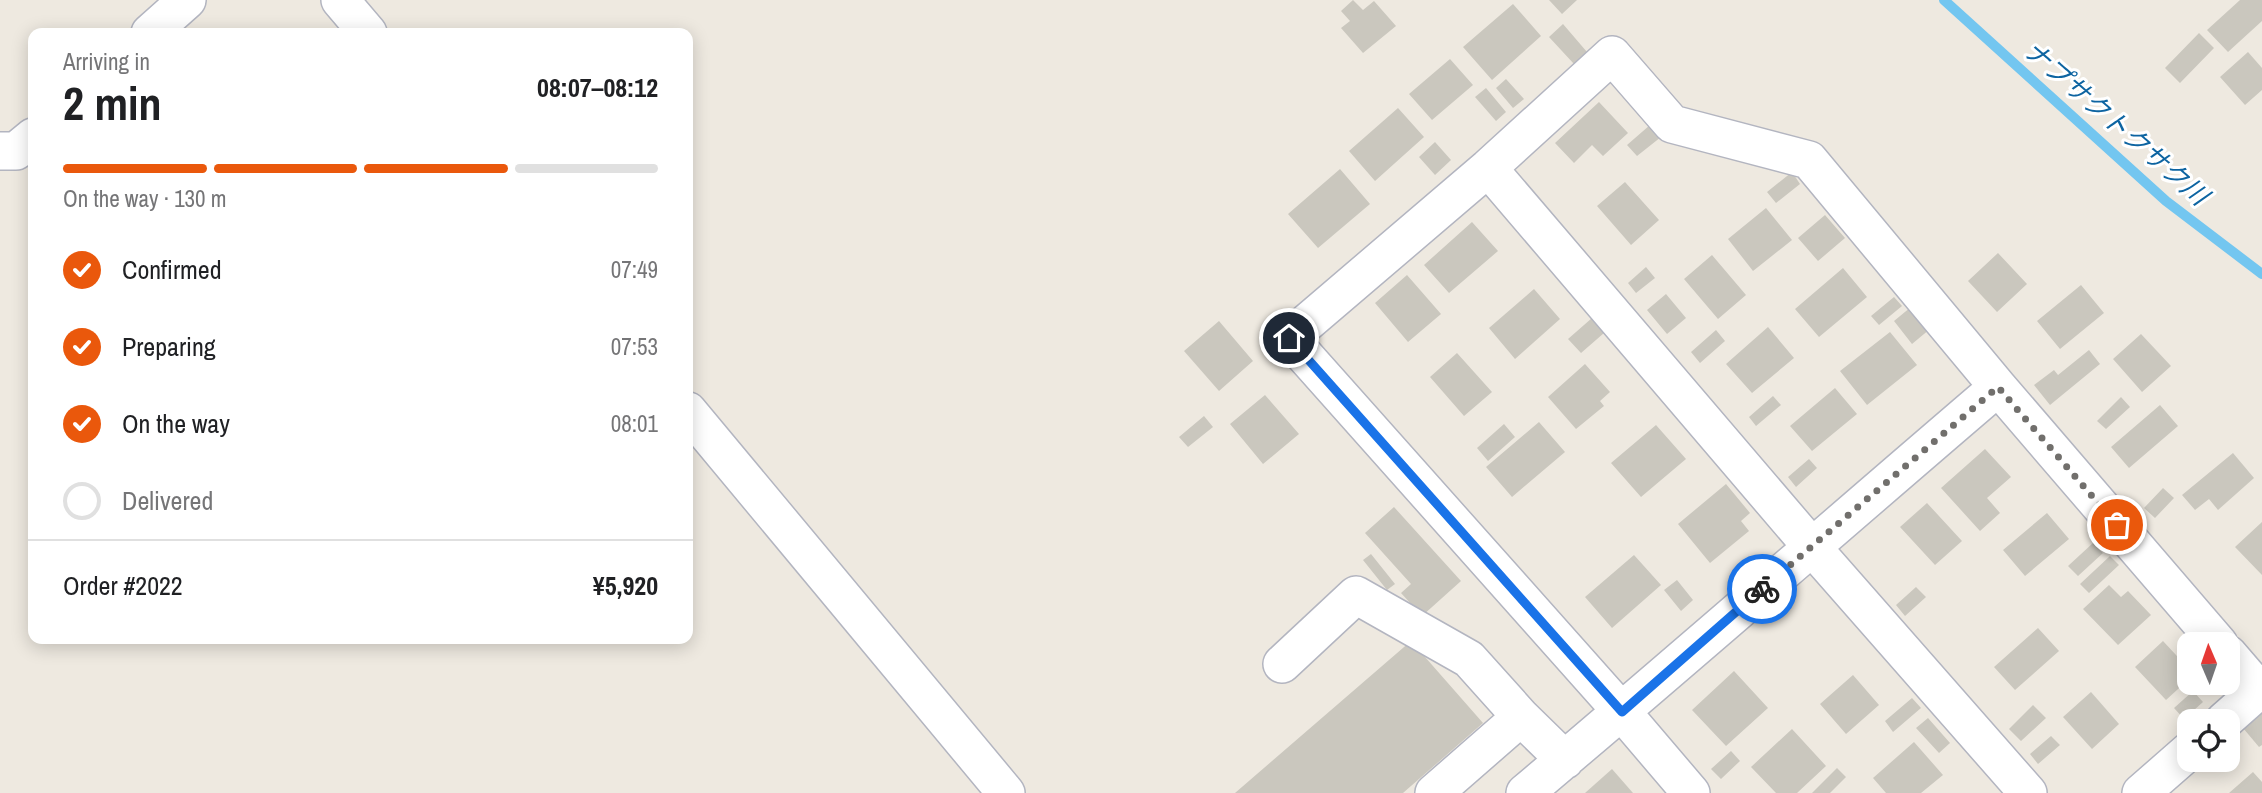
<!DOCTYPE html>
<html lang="en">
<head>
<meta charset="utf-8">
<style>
  body { margin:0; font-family:"Archivo Narrow","Noto Sans JP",sans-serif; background:#f6f6f6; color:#202124; height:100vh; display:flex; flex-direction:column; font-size:26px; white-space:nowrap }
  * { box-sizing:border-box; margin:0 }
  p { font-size:23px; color:#757577 }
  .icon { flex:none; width:38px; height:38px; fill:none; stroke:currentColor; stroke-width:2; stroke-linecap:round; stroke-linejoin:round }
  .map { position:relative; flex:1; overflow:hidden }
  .drawer { position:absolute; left:28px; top:28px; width:665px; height:616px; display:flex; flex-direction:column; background:#fff; border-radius:14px; box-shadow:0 4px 18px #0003 }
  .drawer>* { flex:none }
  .needle { width:46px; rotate:358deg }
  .controls { position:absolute; left:2177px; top:632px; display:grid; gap:14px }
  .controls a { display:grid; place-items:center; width:63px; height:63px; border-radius:14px; background:#fff; box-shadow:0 4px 18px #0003; font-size:35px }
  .pin { position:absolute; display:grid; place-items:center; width:60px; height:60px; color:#fff; margin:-30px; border:4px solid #fff; border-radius:50%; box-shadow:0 2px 7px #0007 }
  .courier { position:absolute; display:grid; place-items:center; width:70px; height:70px; margin:-35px; border:5px solid #1a73e8; border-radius:50%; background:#fff; color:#222; box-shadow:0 2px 9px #0007 }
  .headline em { font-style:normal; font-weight:800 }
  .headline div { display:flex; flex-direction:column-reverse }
  .headline { display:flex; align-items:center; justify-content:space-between; height:119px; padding:0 35px }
  h1 { font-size:46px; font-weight:800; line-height:52px }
  .bar { display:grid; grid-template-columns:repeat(4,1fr); gap:10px 7px; align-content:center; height:84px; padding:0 35px }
  .bar i { height:9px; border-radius:5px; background:#e0e0e0 }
  .bar .active { background:#ea580c }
  .bar p { grid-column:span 4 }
  .line { display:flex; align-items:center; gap:18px; padding:0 35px; border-top:2px solid #e0e0e0 }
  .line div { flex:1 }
  ol { padding:0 35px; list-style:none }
  li { display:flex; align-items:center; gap:21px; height:77px }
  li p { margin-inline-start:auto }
  li .icon { padding:7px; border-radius:50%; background:#ea580c; color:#fff; stroke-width:4 }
  li:last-child { color:#757577 }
  li i { width:38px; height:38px; border:4px solid #e0e0e0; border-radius:50% }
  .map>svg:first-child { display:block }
</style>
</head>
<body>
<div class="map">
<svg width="2262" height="793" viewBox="0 0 2262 793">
  <rect width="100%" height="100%" fill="#eee9e0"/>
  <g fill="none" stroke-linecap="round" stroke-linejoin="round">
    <path stroke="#73c6f0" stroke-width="10" d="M1944 0 2166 201 2262 274"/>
  </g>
  <path fill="#cac7be" d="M1353 0 1363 10 1374 1 1396 26 1363 53 1341 28 1350 21 1341 11Z
    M1549 0H1577L1562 14Z
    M2240 0H2262V21L2228 52 2207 30Z
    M1513 4 1541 36 1492 80 1463 47Z
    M1563 24 1587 52 1574 64 1549 37Z
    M2199 33 2214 48 2180 83 2165 68Z
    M2248 52 2262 68V90L2245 105 2220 77Z
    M1450 59 1473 85 1432 120 1409 94Z
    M1506 79 1524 99 1513 108 1496 88Z
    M1486 88 1506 112 1496 121 1475 97Z
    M1599 102 1628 133 1603 156 1592 145 1574 163 1555 143Z
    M1398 108 1424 137 1375 181 1349 151Z
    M1650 125 1661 137 1637 156 1627 145Z
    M1435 142 1451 160 1435 175 1419 157Z
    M1340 169 1370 204 1318 248 1288 214Z
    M1792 172 1800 184 1776 203 1767 192Z
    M1625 182 1659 220 1631 245 1597 206Z
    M1766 208 1792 240 1753 271 1728 239Z
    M1825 215 1845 238 1818 261 1798 238Z
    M1472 222 1498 251 1449 293 1424 265Z
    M1998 253 2027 284 1997 312 1968 281Z
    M1712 255 1746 295 1718 319 1684 279Z
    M1646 267 1655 278 1636 293 1628 283Z
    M1843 268 1867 297 1819 337 1795 309Z
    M1407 275 1441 314 1408 342 1375 303Z
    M2081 285 2104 313 2060 349 2037 321Z
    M1534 289 1560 319 1515 359 1489 328Z
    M1666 294 1686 318 1667 334 1647 310Z
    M1894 297 1902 306 1879 325 1871 316Z
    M1911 307 1930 329 1912 344 1894 321Z
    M1592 318 1604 333 1581 353 1568 339Z
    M1219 321 1253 361 1219 391 1184 351Z
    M1768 327 1794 358 1752 393 1726 364Z
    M1716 330 1725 341 1700 363 1691 352Z
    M1890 332 1917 365 1867 405 1840 371Z
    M2141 334 2171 366 2142 392 2113 359Z
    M2089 350 2100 364 2050 405 2034 385 2054 370 2058 375Z
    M1457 353 1492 392 1464 416 1430 377Z
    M1585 364 1610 392 1600 401 1604 406 1576 429 1548 397Z
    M1835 388 1857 414 1812 451 1790 426Z
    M1265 395 1299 434 1263 464 1230 424Z
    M1773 396 1781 405 1756 426 1749 417Z
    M2121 397 2130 407 2106 429 2097 421Z
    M2160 405 2178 426 2129 468 2111 447Z
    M1204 416 1213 427 1188 447 1179 437Z
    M1539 422 1565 452 1512 497 1486 467Z
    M1504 424 1515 437 1488 461 1477 448Z
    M1656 425 1686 459 1641 497 1611 463Z
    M1985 449 2011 477 1987 498 2000 513 1980 531 1941 488Z
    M2233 453 2254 478 2218 510 2209 499 2195 510 2182 495Z
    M1809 459 1817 468 1796 487 1788 477Z
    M1726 484 1750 513 1741 521 1749 531 1710 563 1678 524Z
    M2163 488 2174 498 2155 518 2144 508Z
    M1927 503 1962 541 1935 565 1900 527Z
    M1394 507 1461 581 1422 616 1401 593 1411 584 1365 533Z
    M2047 513 2069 539 2025 576 2003 550Z
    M2262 522V575L2235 547Z
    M2093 543 2103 553 2078 576 2068 566Z
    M1371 554 1395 584 1387 590 1363 560Z
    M1634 555 1661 585 1612 628 1585 597Z
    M2110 556 2119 565 2089 593 2080 584Z
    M1677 580 1693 600 1681 611 1664 590Z
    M2109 585 2121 597 2128 591 2151 615 2118 645 2083 609Z
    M1916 587 1926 597 1905 616 1896 605Z
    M2038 628 2059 651 2015 690 1994 667Z
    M1411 641 1483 723 1403 793H1235Z
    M2163 641 2189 669V679L2166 700 2135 667Z
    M1734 671 1768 708 1726 746 1692 710Z
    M1853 675 1879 705 1846 734 1820 704Z
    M2193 691 2203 702 2184 719 2174 708Z
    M2091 692 2119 724 2092 749 2063 717Z
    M1912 698 1921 708 1893 732 1885 721Z
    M2033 705 2046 718 2021 741 2009 729Z
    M2262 712V745L2259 747 2243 728Z
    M1928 718 1950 743 1939 753 1916 728Z
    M1792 729 1826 766 1797 793H1776L1751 767Z
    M2051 736 2060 745 2038 764 2030 754Z
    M1914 742 1943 775 1921 793H1886L1873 778Z
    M1731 751 1740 761 1721 779 1711 769Z
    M1837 768 1846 777 1830 793H1812Z
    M1612 769 1633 793H1585Z
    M2253 772 2262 782V793H2229Z"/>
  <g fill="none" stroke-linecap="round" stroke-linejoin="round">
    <g stroke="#b3b5c0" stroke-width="40">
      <path id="minor" d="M340 0 368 33
        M150 33 187 0
        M0 151H16L33 137
        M1488 168 1811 546 2028 793
        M688 411 1006 793
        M1282 664 1356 595 1469 659 1521 717 1565 760
        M2224 721 2259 690 2228 654
        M1434 793 1521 717
        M1525 793C1684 659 1840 522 1998 387
        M1691 793 1622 712 1289 338 1488 168 1612 55 1672 124 1809 160 1998 387 2219 644
        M2141 793 2189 751"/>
    </g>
    <use href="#minor" stroke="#fff" stroke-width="37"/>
  </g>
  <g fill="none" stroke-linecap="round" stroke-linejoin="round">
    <path stroke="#716f6c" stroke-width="7" stroke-dasharray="0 12.6" d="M1762 589 1998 387 2117 525"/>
    <path stroke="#1a73e8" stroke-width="9" d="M1289 338 1622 712 1762 589"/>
  </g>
  <g text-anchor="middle" stroke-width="6" stroke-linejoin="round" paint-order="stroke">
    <g font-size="26" font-style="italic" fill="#0d64a1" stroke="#fff">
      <text transform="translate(2116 123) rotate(41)" y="9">ナプサクトクサク川</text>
    </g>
  </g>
</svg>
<div class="controls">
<a><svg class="needle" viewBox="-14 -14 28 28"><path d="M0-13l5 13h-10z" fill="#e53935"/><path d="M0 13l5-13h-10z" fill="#757577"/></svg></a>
<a><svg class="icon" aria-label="locate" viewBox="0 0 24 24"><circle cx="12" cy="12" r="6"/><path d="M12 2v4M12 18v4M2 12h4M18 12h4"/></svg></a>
</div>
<div class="pin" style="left:2117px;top:525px;background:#ea580c"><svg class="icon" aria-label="bag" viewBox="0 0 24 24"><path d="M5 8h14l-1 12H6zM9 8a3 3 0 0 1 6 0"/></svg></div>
<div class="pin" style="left:1289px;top:338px;background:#1f2937"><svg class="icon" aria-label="home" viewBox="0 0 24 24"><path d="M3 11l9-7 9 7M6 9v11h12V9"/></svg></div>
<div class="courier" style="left:1762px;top:589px"><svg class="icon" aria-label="bike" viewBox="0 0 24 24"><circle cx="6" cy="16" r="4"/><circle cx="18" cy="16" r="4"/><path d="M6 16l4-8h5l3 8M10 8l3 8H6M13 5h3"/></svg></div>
<section class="drawer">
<div class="headline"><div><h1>2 min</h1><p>Arriving in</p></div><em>08:07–08:12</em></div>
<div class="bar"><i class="active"></i><i class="active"></i><i class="active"></i><i></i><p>On the way · 130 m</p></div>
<ol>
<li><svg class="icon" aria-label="check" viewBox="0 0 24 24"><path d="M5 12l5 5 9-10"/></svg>Confirmed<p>07:49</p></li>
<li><svg class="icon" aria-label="check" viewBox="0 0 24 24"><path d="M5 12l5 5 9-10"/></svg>Preparing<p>07:53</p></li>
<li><svg class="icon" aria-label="check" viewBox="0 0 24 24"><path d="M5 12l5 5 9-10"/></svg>On the way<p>08:01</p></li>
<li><i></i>Delivered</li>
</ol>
<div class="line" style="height:91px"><div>Order #2022</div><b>¥5,920</b></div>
</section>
</div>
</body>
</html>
